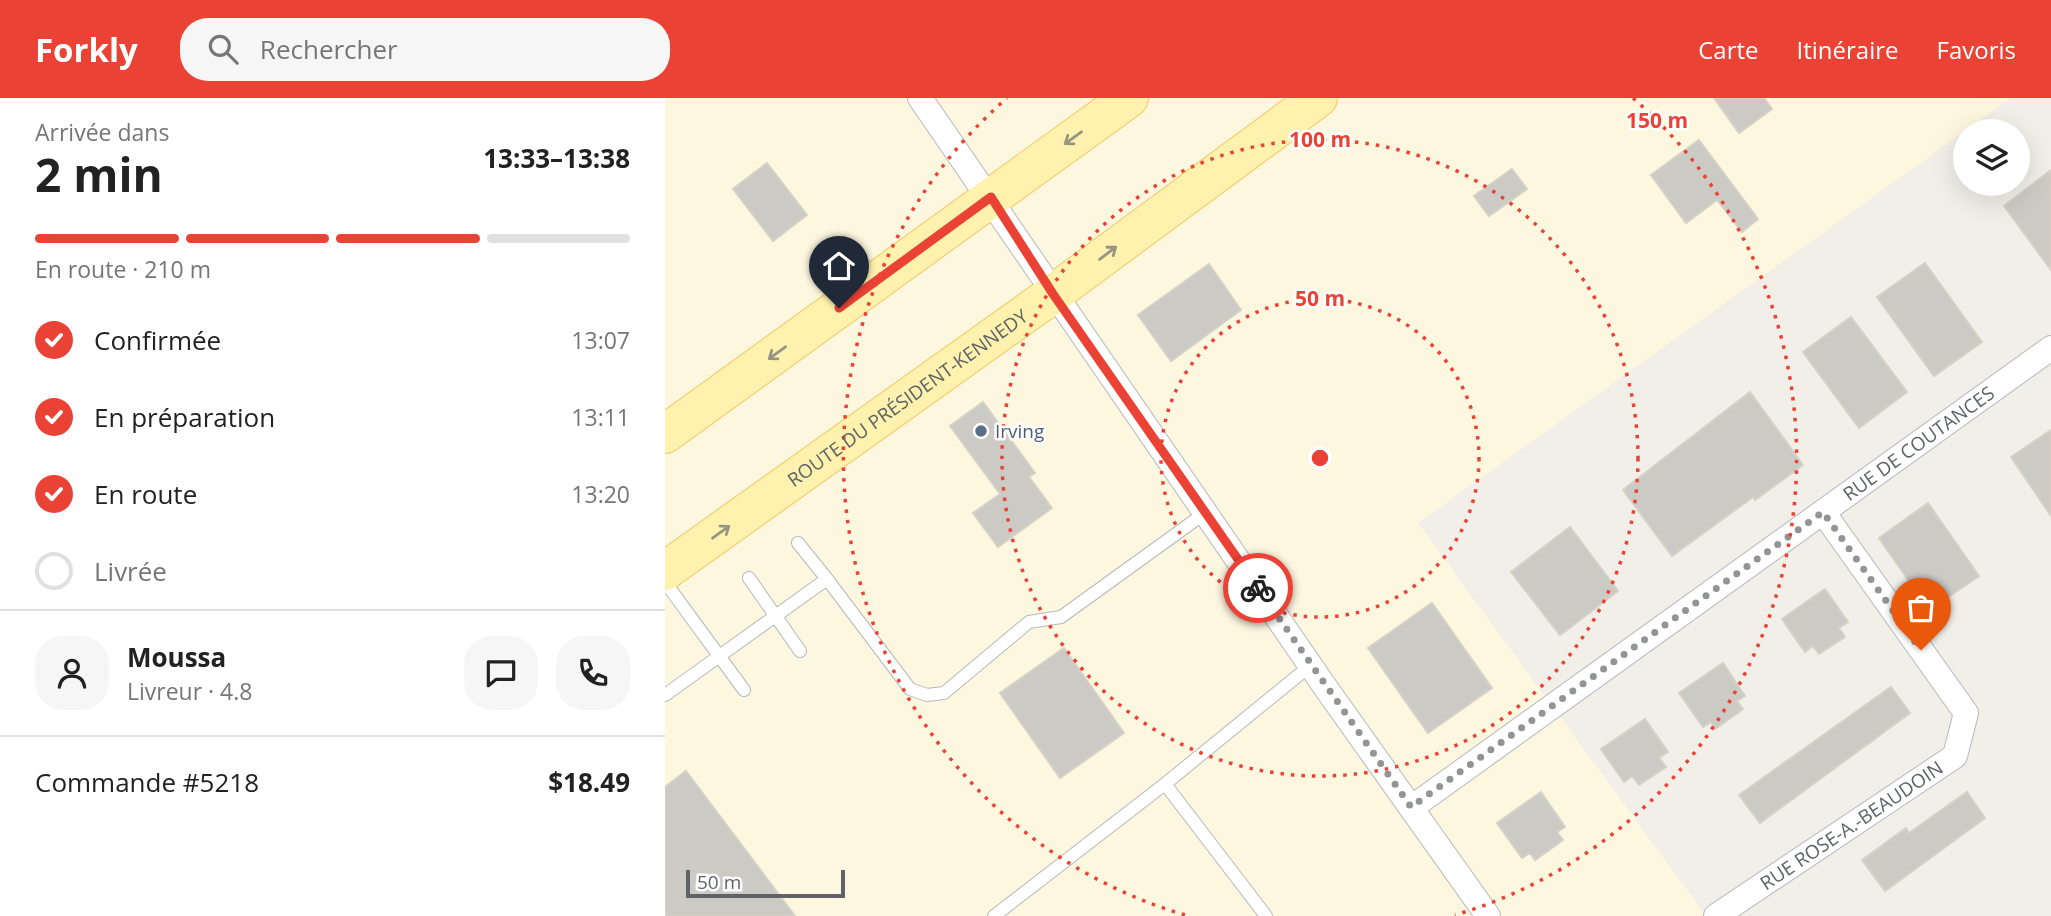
<!DOCTYPE html>
<html lang="fr">
<head>
<meta charset="utf-8">
<style>
  body { margin:0; font-family:"Open Sans",sans-serif; background:#f6f6f6; color:#222; height:100vh; display:flex; flex-direction:column; font-size:26px; white-space:nowrap }
  * { box-sizing:border-box; margin:0 }
  p { font-size:23px; color:#767676 }
  .icon { flex:none; width:38px; height:38px; fill:none; stroke:currentColor; stroke-width:2; stroke-linecap:round; stroke-linejoin:round }
  .map { position:relative; flex:1; overflow:hidden }
  .sheet { display:flex; flex-direction:column; background:#fff; width:665px }
  .sheet>* { flex:none }
  .buttons { position:absolute; left:1288px; top:21px; display:grid; gap:14px }
  .buttons a { display:grid; place-items:center; width:77px; height:77px; border-radius:50%; background:#fff; box-shadow:0 7px 28px #0002; font-size:35px }
  .scale { position:absolute; left:21px; bottom:18px; width:159px; box-sizing:border-box; padding-left:7px; border:4px solid #5f6368; border-top:0; font-size:19px; line-height:24px; white-space:nowrap; color:#5f6368; -webkit-text-stroke:5px #fff; paint-order:stroke }
  .pin { position:absolute; display:grid; place-items:center; width:60px; height:60px; color:#fff; margin:-72px -30px; border-radius:50% 50% 50% 0; rotate:-45deg; box-shadow:0 0 7px #0007 }
  .pin .icon { rotate:45deg }
  .courier { position:absolute; display:grid; place-items:center; width:70px; height:70px; margin:-35px; border:5px solid #ea4335; border-radius:50%; background:#fff; color:#222; box-shadow:0 2px 9px #0007 }
  .headline em { font-style:normal; font-weight:700 }
  .headline div { display:flex; flex-direction:column-reverse }
  .headline { display:flex; align-items:center; justify-content:space-between; height:119px; padding:0 35px }
  h1 { font-size:46px; font-weight:700; line-height:52px }
  .bar { display:grid; grid-template-columns:repeat(4,1fr); gap:10px 7px; align-content:center; height:84px; padding:0 35px }
  .bar i { height:9px; border-radius:5px; background:#e0e0e0 }
  .bar .active { background:#ea4335 }
  .bar p { grid-column:span 4 }
  .line { display:flex; align-items:center; gap:18px; padding:0 35px; border-top:2px solid #e0e0e0 }
  .line div { flex:1 }
  .round { display:grid; place-items:center; flex:none; width:74px; height:74px; border-radius:28px; background:#f6f6f6 }
  ol { padding:0 35px; list-style:none }
  li { display:flex; align-items:center; gap:21px; height:77px }
  li p { margin-inline-start:auto }
  li .icon { padding:7px; border-radius:50%; background:#ea4335; color:#fff; stroke-width:4 }
  li:last-child { color:#767676 }
  li i { width:38px; height:38px; border:4px solid #e0e0e0; border-radius:50% }
  header { display:flex; align-items:center; gap:42px; box-sizing:border-box; height:98px; padding:0 35px; background:#ea4335; color:#fff }
  header strong { font-size:33px }
  nav { display:flex; gap:38px; margin-inline-start:auto; font-size:24px }
  .search { width:490px; height:63px; background:#f6f6f6; display:flex; align-items:center; gap:18px; box-sizing:border-box; padding:0 24px; border-radius:28px; color:#767676; font-size:26px }
  main { display:flex; flex:1; min-height:0 }
  .map>svg:first-child { display:block }
</style>
</head>
<body>
<header>
<strong>Forkly</strong>
<div class="search"><svg class="icon" aria-label="search" viewBox="0 0 24 24"><circle cx="10" cy="10" r="6"/><path d="M15 15l6 6"/></svg>Rechercher</div>
<nav><a>Carte</a><a>Itinéraire</a><a>Favoris</a></nav>
</header>
<main>
<section class="sheet">
<div class="headline"><div><h1>2 min</h1><p>Arrivée dans</p></div><em>13:33–13:38</em></div>
<div class="bar"><i class="active"></i><i class="active"></i><i class="active"></i><i></i><p>En route · 210 m</p></div>
<ol>
<li><svg class="icon" aria-label="check" viewBox="0 0 24 24"><path d="M5 12l5 5 9-10"/></svg>Confirmée<p>13:07</p></li>
<li><svg class="icon" aria-label="check" viewBox="0 0 24 24"><path d="M5 12l5 5 9-10"/></svg>En préparation<p>13:11</p></li>
<li><svg class="icon" aria-label="check" viewBox="0 0 24 24"><path d="M5 12l5 5 9-10"/></svg>En route<p>13:20</p></li>
<li><i></i>Livrée</li>
</ol>
<div class="line" style="height:126px"><a class="round"><svg class="icon" aria-label="person" viewBox="0 0 24 24"><circle cx="12" cy="8" r="4"/><path d="M4 21q1-7 8-7t8 7"/></svg></a><div><b>Moussa</b><p>Livreur · 4.8</p></div><a class="round"><svg class="icon" aria-label="chat" viewBox="0 0 24 24"><path d="M4 5h16v11H9l-5 4z"/></svg></a><a class="round"><svg class="icon" aria-label="phone" viewBox="0 0 24 24"><path d="M5 4h4l2 5-3 2q2 4 5 5l2-3 5 2v4C11 20 4 13 5 4z"/></svg></a></div>
<div class="line" style="height:91px"><div>Commande #5218</div><b>$18.49</b></div>
</section>
<div class="map">
<svg width="1386" height="818" viewBox="0 0 1386 818">
  <rect width="100%" height="100%" fill="#f1efe8"/>
  <path fill="#fef7e0" d="M0 0H1346L753 425 1041 818H0Z"/>
  <path fill="#cccac5" stroke="#d6d1c6" stroke-width="2" d="M1049 0H1099L1107 11 1074 35Z
    M1034 42 1093 121 1077 134 1052 102 1021 125 986 77Z
    M102 65 142 117 108 143 68 91Z
    M847 71 862 91 824 118 809 98Z
    M1386 72V172L1339 108Z
    M1260 165 1317 244 1269 278 1212 199Z
    M544 166 576 212 506 263 473 217Z
    M1186 219 1242 294 1194 330 1138 254Z
    M1085 294 1138 367 1090 402 1088 399 1007 458 958 392Z
    M318 304 370 375 364 379 387 410 333 449 308 415 335 396 285 328Z
    M1386 332V418L1346 359Z
    M1263 405 1314 478 1264 512 1214 440Z
    M905 429 953 493 895 537 846 474Z
    M1160 491 1183 524 1174 530 1180 539 1154 556 1148 548 1140 554 1117 521Z
    M767 505 827 590 763 635 703 550Z
    M399 550 459 635 395 680 335 595Z
    M1058 565 1080 598 1072 603 1078 611 1050 631 1046 624 1038 629 1014 595Z
    M1226 589 1245 615 1095 725 1074 697Z
    M980 621 1003 654 994 660 1001 669 974 687 967 678 959 684 936 651Z
    M21 673 130 818H0V689Z
    M876 694 900 729 892 734 898 742 870 762 865 755 857 760 832 725Z
    M1302 694 1320 720 1220 793 1197 762 1241 730 1244 735Z"/>
  <g fill="none" stroke-linecap="round" stroke-linejoin="round">
    <g stroke="#b5b8bc" stroke-width="14">
      <path id="service" d="M133 445 162 481
        M84 480 135 553
        M0 484 79 592
        M0 597 162 481 245 591 262 597 279 595 364 524 396 519 540 415
        M500 686 646 567
        M329 818 500 686 601 818"/>
    </g>
    <g stroke="#b5b8bc" stroke-width="26">
      <g id="minor">
        <path d="M255 0 658 586 823 818"/>
        <path id="s1" d="M746 710 1386 250"/>
        <path id="s2" d="M1051 818 1290 658 1301 615 1158 414"/>
      </g>
    </g>
    <g stroke="#f2c960" stroke-width="40">
      <g id="primary">
        <path d="M0 336 464 0"/>
        <path id="s3" d="M0 473 388 196 653 0"/>
      </g>
    </g>
    <use href="#service" stroke="#fff" stroke-width="12"/>
    <use href="#minor" stroke="#fff" stroke-width="24"/>
    <use href="#primary" stroke="#fff2af" stroke-width="38"/>
  </g>
  <defs><path id="oneway-shaft" d="M-6 0H5M1.5-3L5.5 0L1.5 3" fill="none" stroke-width="1.6" stroke-linecap="round" stroke-linejoin="round" transform="scale(1.75)"/></defs>
  <g stroke="#979581">
    <use href="#oneway-shaft" transform="translate(408 40) rotate(144)"/>
    <use href="#oneway-shaft" transform="translate(443 155) rotate(-37)"/>
    <use href="#oneway-shaft" transform="translate(112 255) rotate(144)"/>
    <use href="#oneway-shaft" transform="translate(56 434) rotate(-36)"/>
  </g>
  <g fill="none" stroke-linecap="round" stroke-linejoin="round">
    <path stroke="#929495" stroke-width="7" stroke-dasharray="0 12.6" d="M593 490 746 709 1158 414 1256 552"/>
    <path stroke="#ea4335" stroke-width="9" d="M174 210 326 99 388 196 593 490"/>
  </g>
  <g fill="none" stroke="#ea4335" stroke-width="3.5" stroke-dasharray="3.5 7">
    <circle cx="655" cy="360" r="159"/>
    <circle cx="655" cy="360" r="318"/>
    <path d="M520 817A477 477 0 0 1 342 0M968 0A477 477 0 0 1 790 817"/>
  </g>
  <circle fill="#5c6f8a" stroke="#fff" stroke-width="2.5" cx="316" cy="333" r="7"/>
  <g text-anchor="middle" stroke-width="5" stroke-linejoin="round" paint-order="stroke">
    <g font-size="19" fill="#5f6368" stroke="#fff">
      <text dy="7" stroke="none"><textPath href="#s3" startOffset="298">ROUTE DU PRÉSIDENT-KENNEDY</textPath></text>
      <text dy="7" stroke="none"><textPath href="#s1" startOffset="625">RUE DE COUTANCES</textPath></text>
      <text dy="7" stroke="none"><textPath href="#s2" startOffset="163">RUE ROSE-A.-BEAUDOIN</textPath></text>
    </g>
    <g font-size="19" fill="#4e5e75" stroke="#fff" text-anchor="start">
      <text x="330" y="340">Irving</text>
    </g>
  </g>
  <circle cx="655" cy="360" r="10" fill="#ea4335" stroke="#fff" stroke-width="3.5"/>
  <g font-size="21" text-anchor="middle" font-weight="bold" fill="#ea4335" stroke="#fff" stroke-width="5" stroke-linejoin="round" paint-order="stroke">
    <text x="992" y="30">150 m</text>
    <text x="655" y="49">100 m</text>
    <text x="655" y="208">50 m</text>
  </g>
</svg>
<div class="buttons">
<a><svg class="icon" aria-label="layers" viewBox="0 0 24 24"><path d="M12 4l9 5-9 5-9-5zM3 14l9 5 9-5"/></svg></a>
</div>
<div class="scale">50 m</div>
<div class="pin" style="left:1256px;top:552px;background:#ea580c"><svg class="icon" aria-label="bag" viewBox="0 0 24 24"><path d="M5 8h14l-1 12H6zM9 8a3 3 0 0 1 6 0"/></svg></div>
<div class="pin" style="left:174px;top:210px;background:#1f2937"><svg class="icon" aria-label="home" viewBox="0 0 24 24"><path d="M3 11l9-7 9 7M6 9v11h12V9"/></svg></div>
<div class="courier" style="left:593px;top:490px"><svg class="icon" aria-label="bike" viewBox="0 0 24 24"><circle cx="6" cy="16" r="4"/><circle cx="18" cy="16" r="4"/><path d="M6 16l4-8h5l3 8M10 8l3 8H6M13 5h3"/></svg></div>
</div>
</main>
</body>
</html>
